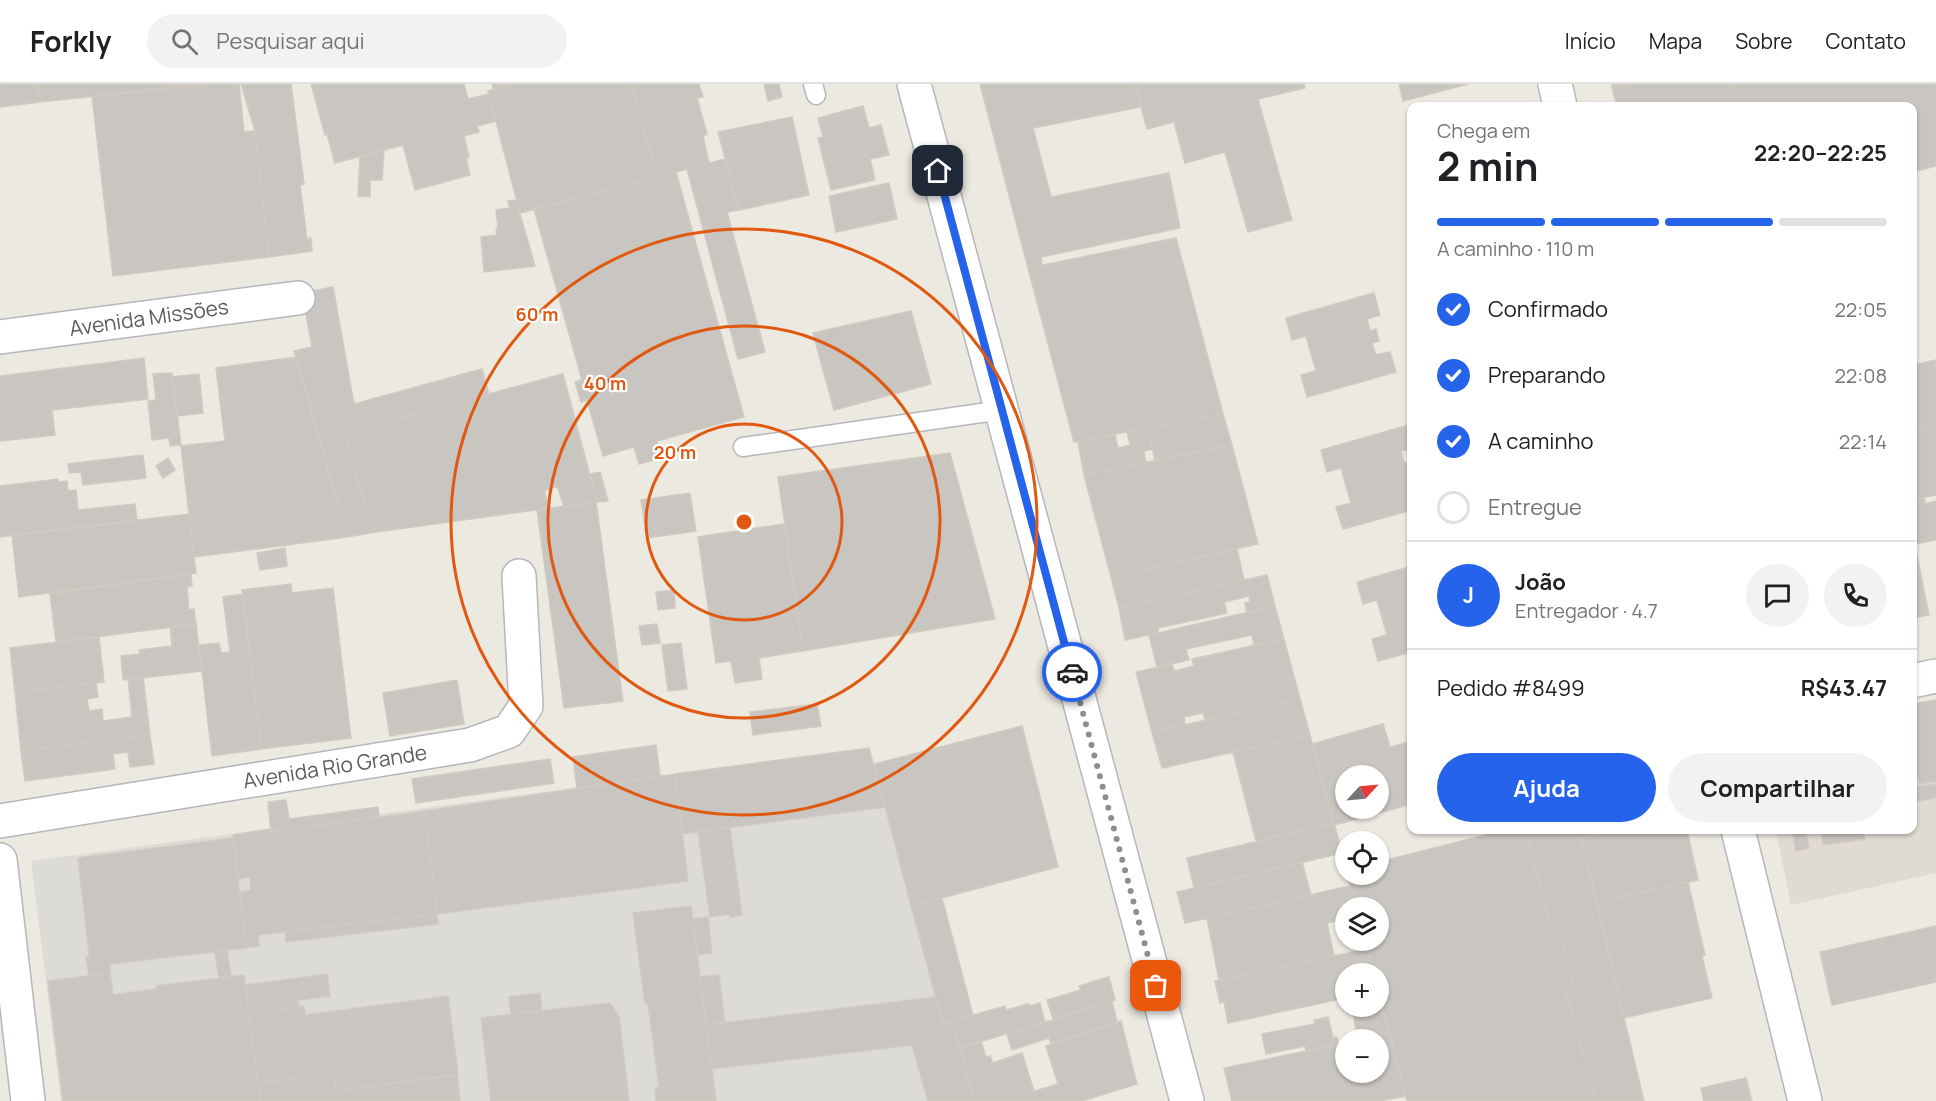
<!DOCTYPE html>
<html lang="pt">
<head>
<meta charset="utf-8">
<style>
  body { margin:0; font-family:Manrope,sans-serif; background:#f2f2f2; color:#202124; height:100vh; display:flex; flex-direction:column; font-size:22px; white-space:nowrap }
  * { box-sizing:border-box; margin:0 }
  p { font-size:20px; color:#757577 }
  .icon { flex:none; width:33px; height:33px; fill:none; stroke:currentColor; stroke-width:2; stroke-linecap:round; stroke-linejoin:round }
  .map { position:relative; flex:1; overflow:hidden }
  .details { position:absolute; left:1407px; top:18px; width:510px; height:732px; display:flex; flex-direction:column; background:#fff; border-radius:12px; box-shadow:0 2px 4px #0004 }
  .details>* { flex:none }
  .needle { width:39px; rotate:64deg }
  .fabs { position:absolute; left:1335px; top:681px; display:grid; gap:12px }
  .fabs a { display:grid; place-items:center; width:54px; height:54px; border-radius:50%; background:#fff; box-shadow:0 2px 4px #0004; font-size:30px }
  .pin { position:absolute; display:grid; place-items:center; width:51px; height:51px; color:#fff; margin:-26px; border-radius:12px; box-shadow:0 3px 9px #0006 }
  .courier { position:absolute; display:grid; place-items:center; width:60px; height:60px; margin:-30px; border:4px solid #2563eb; border-radius:50%; background:#fff; color:#222; box-shadow:0 2px 8px #0007 }
  .overview em { font-style:normal; font-weight:700 }
  .overview div { display:flex; flex-direction:column-reverse }
  .overview { display:flex; align-items:center; justify-content:space-between; height:102px; padding:0 30px }
  h1 { font-size:39px; font-weight:700; line-height:45px }
  .bar { display:grid; grid-template-columns:repeat(4,1fr); gap:9px 6px; align-content:center; height:72px; padding:0 30px }
  .bar i { height:8px; border-radius:4px; background:#e0e0e0 }
  .bar .on { background:#2563eb }
  .bar p { grid-column:span 4 }
  .line { display:flex; align-items:center; gap:15px; padding:0 30px; border-top:2px solid #e0e0e0 }
  .line div { flex:1 }
  .round { display:grid; place-items:center; flex:none; width:63px; height:63px; border-radius:32px; background:#f2f2f2 }
  ol { padding:0 30px; list-style:none }
  li { display:flex; align-items:center; gap:18px; height:66px }
  li p { margin-inline-start:auto }
  li .icon { padding:6px; border-radius:50%; background:#2563eb; color:#fff; stroke-width:4 }
  li:last-child { color:#757577 }
  li i { width:33px; height:33px; border:3px solid #e0e0e0; border-radius:50% }
  .action { display:flex; gap:12px; margin-top:auto; padding:12px 30px }
  .action a { flex:1; height:69px; border-radius:36px; background:#2563eb; color:#fff; font-size:24px; font-weight:700; line-height:69px; text-align:center }
  .action a+a { background:#f2f2f2; color:#202124 }
  header { display:flex; align-items:center; gap:36px; box-sizing:border-box; height:84px; padding:0 30px; background:#fff; border-bottom:2px solid #e0e0e0 }
  header strong { font-size:28px }
  nav { display:flex; gap:33px; margin-inline-start:auto; font-size:21px }
  .search { width:420px; height:54px; background:#f2f2f2; display:flex; align-items:center; gap:15px; box-sizing:border-box; padding:0 21px; border-radius:33px; color:#757577; font-size:22px }
  .map>svg:first-child { display:block }
</style>
</head>
<body>
<header>
<strong>Forkly</strong>
<div class="search"><svg class="icon" aria-label="search" viewBox="0 0 24 24"><circle cx="10" cy="10" r="6"/><path d="M15 15l6 6"/></svg>Pesquisar aqui</div>
<nav><a>Início</a><a>Mapa</a><a>Sobre</a><a>Contato</a></nav>
</header>
<div class="map">
<svg width="1936" height="1017" viewBox="0 0 1936 1017">
  <rect width="100%" height="100%" fill="#ece9e1"/>
  <path fill="#dddbd6" d="M869 664 972 1017H61L31 777Z"/>
  <path fill="#dfdad2" d="M1936 616V789L1791 821 1776 746H1912L1913 620Z"/>
  <path fill="#c9c5c0" stroke="#d0cac0" stroke-width="1.5" fill-rule="evenodd" d="M0 0H38L40 18 0 23Z
    M38 0H201L202 1 40 18Z
    M239 0 244 48 255 47 269 173 113 192 92 12 208 0Z
    M241 0H291L304 100 300 101 307 155 311 154 312 167 269 173 255 47Z
    M311 0H464L468 15 489 10 496 37 477 42 479 48 464 52 469 73 466 74 470 91 415 106 403 61 335 79 327 50 325 51Z
    M492 0H513L494 6Z
    M513 0H631L657 93 520 129 488 7Z
    M631 0H699L703 13 697 14 707 50 703 52 709 79 657 93Z
    M764 0H779L782 13 768 17Z
    M980 0H1135L1141 23 1033 44 1051 113 1169 89 1180 144 1041 173 1042 181 1028 184Z
    M1135 0H1304L1305 4 1258 15 1292 136 1248 148 1225 68 1185 79 1174 38 1147 45Z
    M1399 0H1468L1403 17Z
    M1612 0H1631L1612 4Z
    M1631 0H1732L1736 22H1617L1612 4Z
    M1732 0H1936V82L1912 88V22H1736Z
    M863 22 869 44 881 41 889 71 870 75 875 96 831 106 818 54 823 53 818 34Z
    M792 33 809 111 739 126 718 48Z
    M384 66 382 96H370V113L358 112 360 73Z
    M725 75 739 126 727 128 765 268 738 275 687 85Z
    M676 88 744 333 657 357 662 374 639 380 634 363 603 372 587 316 581 318 575 298 582 296 534 125Z
    M889 99 897 135 836 148 829 112Z
    M516 116 535 182 484 188 481 153 497 151 496 145 498 144 496 126 510 124 508 117Z
    M1176 154 1223 330 1074 358 1028 184Z
    M333 203 354 320 482 285 489 310 345 349 369 437 373 436 377 448 347 453 294 267 312 263 302 209Z
    M1374 209 1380 231 1367 235 1370 247 1376 245 1379 257 1372 259 1376 271 1390 268 1396 288 1307 313 1301 291 1316 287 1306 252 1292 256 1286 234Z
    M911 227 931 300 834 326 813 249Z
    M297 273 347 453 194 473 181 362 225 357 216 284Z
    M144 274 148 315 52 326 55 351 0 357V292Z
    M1936 276V343L1912 348V281Z
    M172 289 181 361 170 362 169 354 152 356 148 317 156 316 153 290Z
    M199 290 203 329 177 332 172 293Z
    M563 290 597 418 564 423 557 402 544 407 550 424 377 448 373 436 369 437 345 349Z
    M1223 330 1232 361 1155 377 1148 344Z
    M1409 341 1412 365 1401 367 1404 379 1411 377 1412 380V391L1407 392 1412 403V426L1343 445 1336 423 1351 419 1341 384 1327 388 1321 366Z
    M1936 343V411L1912 416V348Z
    M1148 344 1153 365 1144 367 1146 379 1084 391 1078 357 1115 350 1118 364 1130 361 1127 348Z
    M1232 361 1258 460 1111 493 1084 391Z
    M950 369 995 535 803 567 778 393Z
    M143 371 146 394 83 401 81 388 69 389 68 380Z
    M168 374 175 386 163 394 156 382Z
    M600 388 608 417 597 418 590 390Z
    M58 395V398L67 397 68 407 76 406 78 426 135 420 137 437 0 453V402Z
    M690 409 696 447 647 454 641 416Z
    M1924 414 1926 420 1936 417V456L1915 460 1912 447V416Z
    M596 418 623 617 564 624 537 426Z
    M189 430 196 489 19 513 12 451Z
    M784 440 803 567 759 574 762 595 735 599 731 577 716 579 698 453Z
    M1912 447 1929 531 1912 534Z
    M285 464 287 482 260 486 257 469Z
    M1237 465 1244 496 1119 524 1111 493Z
    M1412 482V568L1378 577 1372 555 1387 551 1377 516 1363 520 1357 498Z
    M191 490 192 502 187 503 189 526 194 525 196 540 56 558 50 510Z
    M1267 491 1275 522 1247 529 1245 519 1250 518 1249 512 1224 518 1227 529 1158 544V549L1125 556 1119 524Z
    M291 500 292 509 333 504 351 654 261 665 242 506Z
    M674 506 675 524 658 526 656 508Z
    M243 510 261 665 212 672 199 561 219 559 221 569 230 568 223 513Z
    M1275 522 1284 555 1254 561 1252 551 1186 565 1189 576 1157 583 1149 551Z
    M196 540 202 587 123 596 121 572 140 570 139 566 172 562 170 543Z
    M657 540 660 559 642 561 639 542Z
    M99 553 104 598 15 608 10 564Z
    M1284 555 1300 615 1205 636 1203 629 1184 633 1185 641 1152 648 1136 588 1172 580 1174 587 1194 582 1192 575Z
    M681 559 687 605 668 607 662 561Z
    M143 593 150 651 21 667 15 608 96 599 98 613 87 615 89 627 102 625 103 637 132 633 128 595Z
    M457 596 464 640 390 652 383 609Z
    M1300 615 1310 651 1162 684 1152 648Z
    M1936 616V697L1920 700 1919 696 1912 697V620Z
    M817 620 821 642 753 651 750 628Z
    M1383 640 1390 663 1412 657V720L1334 741 1312 660ZM1346 692H1378V724H1346Z
    M1022 642 1058 783 911 822 874 680Z
    M150 651 154 680 130 683 128 668 113 670 115 685 25 697 21 667Z
    M1310 651 1334 739 1256 757 1233 668Z
    M656 661 660 692 577 704 573 673Z
    M869 664 885 723 682 750 675 690Z
    M550 675 554 699 416 719 412 695Z
    M675 690 688 797 437 830 425 727Z
    M1936 700V714L1912 718V704Z
    M286 716 289 735 378 723 379 733 271 748 268 718Z
    M425 727 437 830 258 851 259 862 246 864 240 808 251 806 250 793 238 795 233 751 270 745 271 748Z
    M1334 739 1342 769 1194 804 1187 774Z
    M730 744 742 831 730 833V830L710 833 698 748Z
    M1505 746H1525L1549 836 1556 834 1574 902 1565 905 1596 1017H1407L1378 908V890H1374L1365 856H1378V824H1356L1347 790H1378V778Z
    M1525 746H1579L1644 1017H1596L1565 905 1574 902 1556 834 1549 836Z
    M1579 746H1617L1581 754Z
    M1617 746H1687L1698 796 1597 818 1581 754Z
    M1792 746H1805L1809 764 1796 767Z
    M1821 746H1863L1865 755 1823 761Z
    M233 754 246 864 110 880V889L89 892 86 873H89V869L78 774Z
    M1302 778 1311 811 1185 839 1177 808Z
    M1688 798 1705 871 1702 872 1712 914 1624 934 1597 818Z
    M1350 802 1356 824H1346V835L1327 839 1334 872 1219 896 1207 834Z
    M942 814 973 931 943 940 911 822Z
    M691 822 716 1017H656L655 1004 659 1003 648 920H645L633 829Z
    M437 830 438 840 286 858 285 848Z
    M708 833 712 869 698 871 693 835Z
    M1936 842V898L1832 921 1820 868Z
    M1367 865 1374 890H1346V914L1228 939 1224 918 1220 919 1215 897Z
    M227 866 231 892 219 894 215 868Z
    M110 889 113 911 156 905V902L244 891 260 1017H63L48 897Z
    M327 890 330 912 298 916 299 923 249 930 246 901Z
    M719 891 725 938 706 941 700 893Z
    M1109 893 1115 916 1053 935 1047 916 1081 906 1079 902Z
    M540 909 542 926 511 930 509 913Z
    M448 912 458 990 336 1007 334 990 258 999 249 930 304 922 305 931Z
    M935 913 945 949 955 946 974 1017H928L912 961 712 985 706 941Z
    M1112 917 1117 938 1051 960 1049 954 1012 966 1007 950Z
    M610 919 619 933 629 1017H491L481 934Z
    M1040 919 1045 938 960 964 955 946 945 949 943 940 1005 922 1006 926 1028 920 1029 922Z
    M1383 924 1390 950 1358 956 1353 930Z
    M1328 933 1333 954 1337 953 1338 961 1306 967 1305 962 1266 970 1262 950 1315 940 1314 936Z
    M1121 937 1137 1000 1082 1017H974L966 988 1022 969 1034 1007 1049 1003 1058 1000 1046 962Z
    M1390 950 1406 1012 1380 1017H1232L1224 984 1346 959V988H1378V956H1363Z
    M981 957 986 973 990 972 993 979 966 988 960 964Z
    M334 990 336 1007 457 991 460 1017H260L258 999Z
    M1746 994 1752 1017H1704L1701 1004Z"/>
  <g fill="none" stroke-linecap="round" stroke-linejoin="round">
    <g stroke="#b4b7bb" stroke-width="21">
      <path id="lane" d="M813 0 816 11
        M743 363 1002 326"/>
    </g>
    <g stroke="#b4b7bb" stroke-width="36">
      <path id="street" d="M914 0 1187 1017
        M0 253 298 214
        M1912 597 1936 592
        M0 737 470 661 509 647 526 622 519 492"/>
    </g>
    <g stroke="#b3b6bb" stroke-width="36">
      <path id="secondary" d="M1555 0 1560 22
        M1738 746 1805 1017
        M0 776 28 1017"/>
    </g>
    <use href="#lane" stroke="#fff" stroke-width="18"/>
    <use href="#street" stroke="#fff" stroke-width="33"/>
    <use href="#secondary" stroke="#fff" stroke-width="33"/>
  </g>
  <g fill="none" stroke-linecap="round" stroke-linejoin="round">
    <path stroke="#8d8e8e" stroke-width="6" stroke-dasharray="0 10.8" d="M1072 588 1156 902"/>
    <path stroke="#2563eb" stroke-width="8" d="M938 87 1072 588"/>
  </g>
  <g fill="none" stroke="#e15910" stroke-width="3">
    <circle cx="744" cy="438" r="98"/>
    <circle cx="744" cy="438" r="196"/>
    <circle cx="744" cy="438" r="293"/>
  </g>
  <g text-anchor="middle" stroke-width="4.5" stroke-linejoin="round" paint-order="stroke">
    <g font-size="21" fill="#5a5d61" stroke="#fff">
      <text transform="translate(149 234) rotate(-8)" y="7">Avenida Missões</text>
      <text transform="translate(335 683) rotate(-9)" y="7">Avenida Rio Grande</text>
    </g>
  </g>
  <circle cx="744" cy="438" r="9" fill="#e15910" stroke="#fff" stroke-width="3"/>
  <g font-size="18" text-anchor="middle" font-weight="bold" fill="#e15910" stroke="#fff" stroke-width="4.5" stroke-linejoin="round" paint-order="stroke">
    <text x="537" y="237">60 m</text>
    <text x="605" y="306">40 m</text>
    <text x="675" y="375">20 m</text>
  </g>
</svg>
<div class="fabs">
<a><svg class="needle" viewBox="-14 -14 28 28"><path d="M0-13l5 13h-10z" fill="#e53935"/><path d="M0 13l5-13h-10z" fill="#757577"/></svg></a>
<a><svg class="icon" aria-label="locate" viewBox="0 0 24 24"><circle cx="12" cy="12" r="6"/><path d="M12 2v4M12 18v4M2 12h4M18 12h4"/></svg></a>
<a><svg class="icon" aria-label="layers" viewBox="0 0 24 24"><path d="M12 4l9 5-9 5-9-5zM3 14l9 5 9-5"/></svg></a>
<a>+</a>
<a>−</a>
</div>
<div class="pin" style="left:1156px;top:902px;background:#ea580c"><svg class="icon" aria-label="bag" viewBox="0 0 24 24"><path d="M5 8h14l-1 12H6zM9 8a3 3 0 0 1 6 0"/></svg></div>
<div class="pin" style="left:938px;top:87px;background:#1f2937"><svg class="icon" aria-label="home" viewBox="0 0 24 24"><path d="M3 11l9-7 9 7M6 9v11h12V9"/></svg></div>
<div class="courier" style="left:1072px;top:588px"><svg class="icon" aria-label="car" viewBox="0 0 24 24"><path d="M5 17H2v-5l4-1 3-4h7l3 4 3 1v5h-3M9 17h6M6 11h13"/><circle cx="7" cy="17" r="2"/><circle cx="17" cy="17" r="2"/></svg></div>
<section class="details">
<div class="overview"><div><h1>2 min</h1><p>Chega em</p></div><em>22:20–22:25</em></div>
<div class="bar"><i class="on"></i><i class="on"></i><i class="on"></i><i></i><p>A caminho · 110 m</p></div>
<ol>
<li><svg class="icon" aria-label="check" viewBox="0 0 24 24"><path d="M5 12l5 5 9-10"/></svg>Confirmado<p>22:05</p></li>
<li><svg class="icon" aria-label="check" viewBox="0 0 24 24"><path d="M5 12l5 5 9-10"/></svg>Preparando<p>22:08</p></li>
<li><svg class="icon" aria-label="check" viewBox="0 0 24 24"><path d="M5 12l5 5 9-10"/></svg>A caminho<p>22:14</p></li>
<li><i></i>Entregue</li>
</ol>
<div class="line" style="height:108px"><b class="round" style="background:#2563eb;color:#fff">J</b><div><b>João</b><p>Entregador · 4.7</p></div><a class="round"><svg class="icon" aria-label="chat" viewBox="0 0 24 24"><path d="M4 5h16v11H9l-5 4z"/></svg></a><a class="round"><svg class="icon" aria-label="phone" viewBox="0 0 24 24"><path d="M5 4h4l2 5-3 2q2 4 5 5l2-3 5 2v4C11 20 4 13 5 4z"/></svg></a></div>
<div class="line" style="height:78px"><div>Pedido #8499</div><b>R$43.47</b></div>
<div class="action"><a>Ajuda</a><a>Compartilhar</a></div>
</section>
</div>
</body>
</html>
